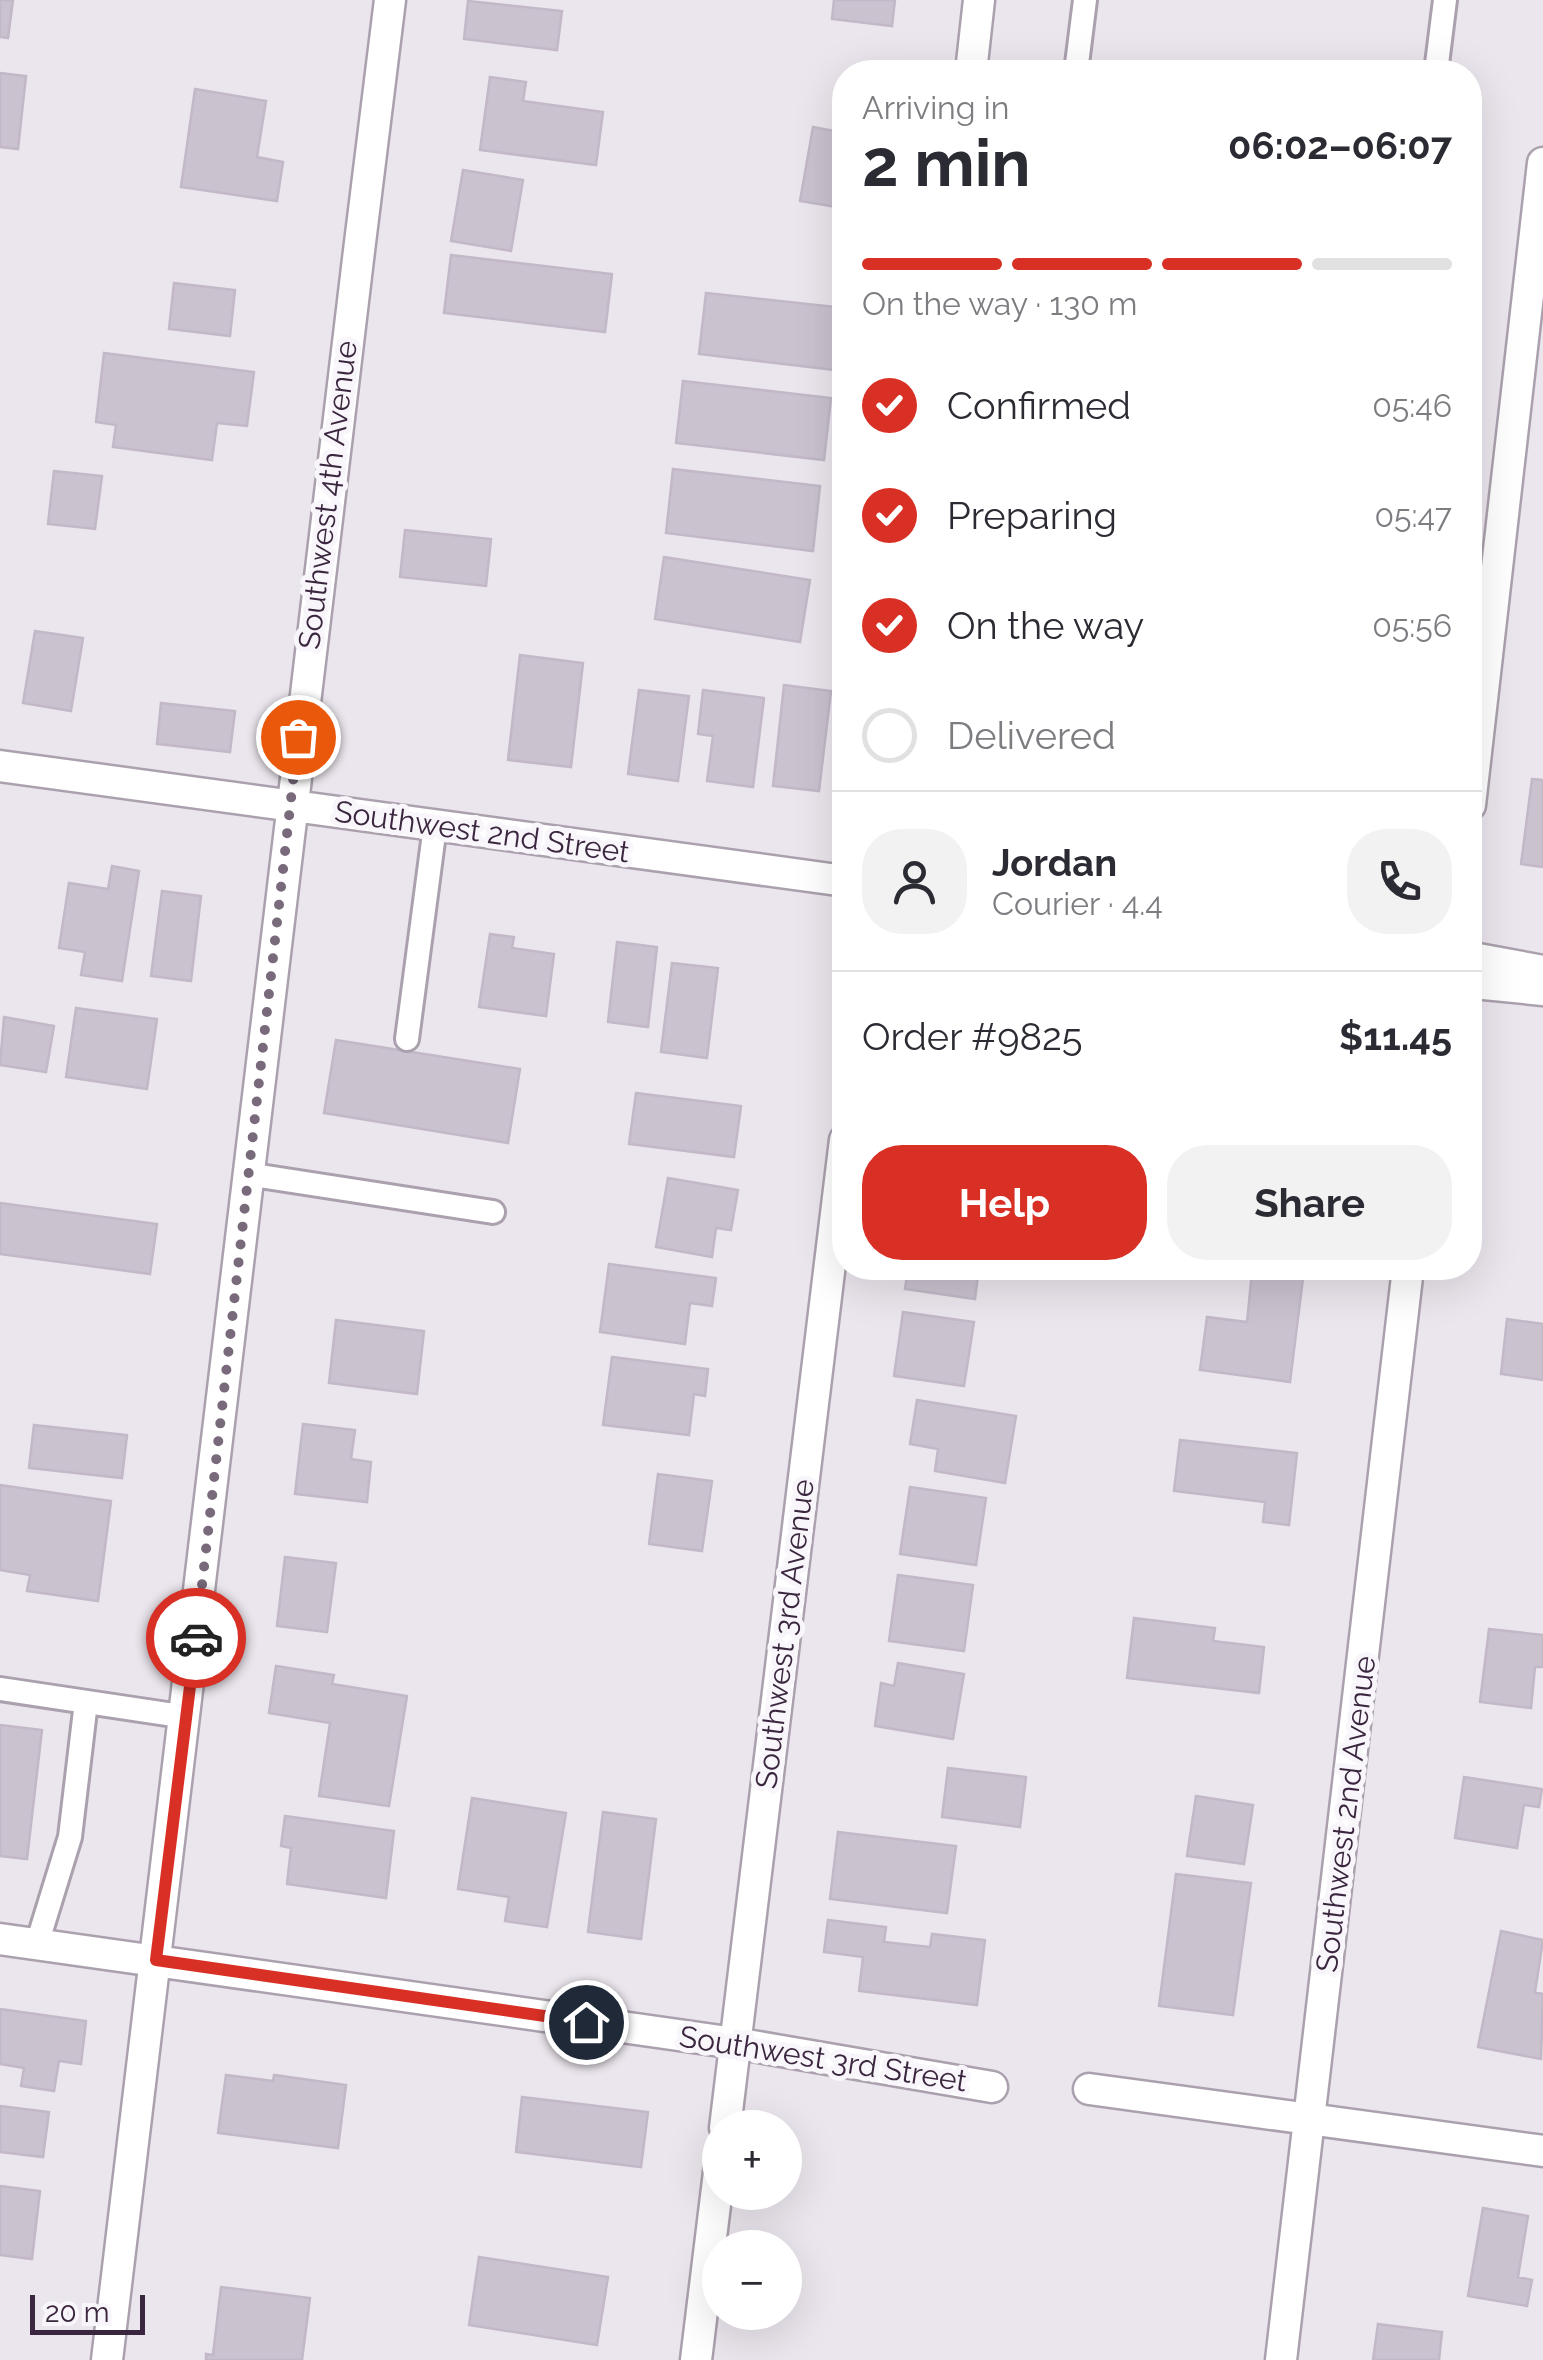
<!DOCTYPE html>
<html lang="en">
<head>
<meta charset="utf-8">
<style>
  body { margin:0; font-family:Raleway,sans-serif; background:#f2f2f3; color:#2b2b33; height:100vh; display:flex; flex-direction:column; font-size:38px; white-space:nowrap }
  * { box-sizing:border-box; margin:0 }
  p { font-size:32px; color:#7c7c81 }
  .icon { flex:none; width:55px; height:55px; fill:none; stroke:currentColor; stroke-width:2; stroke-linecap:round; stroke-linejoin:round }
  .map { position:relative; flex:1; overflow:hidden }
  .side { position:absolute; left:832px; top:60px; width:650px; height:1220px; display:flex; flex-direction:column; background:#fff; border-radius:40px; box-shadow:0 10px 40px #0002 }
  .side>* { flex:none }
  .buttons { position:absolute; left:702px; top:2110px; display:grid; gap:20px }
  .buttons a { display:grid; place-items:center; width:100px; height:100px; border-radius:50%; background:#fff; box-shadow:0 10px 40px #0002; font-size:50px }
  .scale { position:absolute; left:30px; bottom:25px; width:115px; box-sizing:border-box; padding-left:10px; border:5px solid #3a263e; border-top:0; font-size:28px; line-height:35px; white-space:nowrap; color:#3a263e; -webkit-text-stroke:8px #f8f6fa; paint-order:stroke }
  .pin { position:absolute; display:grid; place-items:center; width:85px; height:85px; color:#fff; margin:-42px; border:5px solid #fff; border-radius:50%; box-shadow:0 2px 10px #0007 }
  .courier { position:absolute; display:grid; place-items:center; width:100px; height:100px; margin:-50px; border:8px solid #d93025; border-radius:50%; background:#fff; color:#222; box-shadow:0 2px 12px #0007 }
  .summary em { font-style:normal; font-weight:700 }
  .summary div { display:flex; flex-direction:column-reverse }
  .summary { display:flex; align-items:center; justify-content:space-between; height:170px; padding:0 30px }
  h1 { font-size:65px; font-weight:700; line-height:75px }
  .bar { display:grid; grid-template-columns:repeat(4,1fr); gap:15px 10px; align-content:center; height:120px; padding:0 30px }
  .bar i { height:12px; border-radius:8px; background:#e1e1e2 }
  .bar .on { background:#d93025 }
  .bar p { grid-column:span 4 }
  .line { display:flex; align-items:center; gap:25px; padding:0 30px; border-top:2px solid #e1e1e2 }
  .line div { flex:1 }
  .round { display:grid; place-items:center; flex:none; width:105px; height:105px; border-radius:40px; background:#f2f2f3 }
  ol { padding:0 30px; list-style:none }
  li { display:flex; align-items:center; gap:30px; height:110px }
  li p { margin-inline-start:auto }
  li .icon { padding:10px; border-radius:50%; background:#d93025; color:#fff; stroke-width:4 }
  li:last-child { color:#7c7c81 }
  li i { width:55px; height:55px; border:5px solid #e1e1e2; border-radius:50% }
  .cta { display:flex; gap:20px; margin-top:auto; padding:20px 30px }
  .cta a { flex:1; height:115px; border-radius:40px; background:#d93025; color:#fff; font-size:40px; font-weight:700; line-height:115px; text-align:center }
  .cta a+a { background:#f2f2f3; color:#2b2b33 }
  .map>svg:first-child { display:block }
</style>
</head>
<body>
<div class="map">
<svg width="1543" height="2360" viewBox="0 0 1543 2360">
  <rect width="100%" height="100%" fill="#ebe6ed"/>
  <path fill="#cac2ce" stroke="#c2b8c7" stroke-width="2.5" d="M0 0H13L8 38 0 37Z
    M834 0H895L892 26 832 19Z
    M468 1 562 11 557 50 464 39Z
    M0 73 26 76 18 149 0 147Z
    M490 77 526 82 523 101 603 112 596 165 480 150Z
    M195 89 266 101 257 157 283 162 277 201 181 187Z
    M813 127 845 133V176L837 207 800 201Z
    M463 170 523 180 511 251 451 241Z
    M451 255 612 274 605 332 444 313Z
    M174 283 235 290 230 336 169 329Z
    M706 293 845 308 844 371 699 354Z
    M104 353 254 372 247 426 217 423 212 460 113 447 116 425 96 422Z
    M683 381 831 398 824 460 676 443Z
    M673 469 820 486 813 551 666 533Z
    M54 471 102 476 95 529 48 524Z
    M405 530 491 539 486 586 400 577Z
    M664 557 810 580 800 642 655 619Z
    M35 631 83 638 71 711 23 703Z
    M520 655 583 663 571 767 508 760Z
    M784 685 831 691 819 791 773 786Z
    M639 690 689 696 678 781 628 774Z
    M703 690 764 698 753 787 707 781 713 736 698 734Z
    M161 703 235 711 230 752 157 744Z
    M1532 779 1543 780V867L1521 864Z
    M112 866 139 871 122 981 81 975 85 952 59 948 69 883 108 889Z
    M162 891 201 896 191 981 151 976Z
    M490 934 514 937 512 948 554 954 546 1016 479 1007Z
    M617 942 657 947 648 1027 608 1022Z
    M672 963 718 968 707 1058 661 1052Z
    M76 1008 157 1019 147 1089 66 1077Z
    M4 1017 54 1026 46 1072 0 1065Z
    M336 1040 520 1069 508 1143 324 1113Z
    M636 1093 741 1106 734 1157 629 1144Z
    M668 1178 738 1190 731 1230 716 1228 712 1257 656 1247Z
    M0 1203 157 1224 150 1274 0 1254Z
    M609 1264 716 1278 712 1306 690 1303 685 1344 600 1332Z
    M908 1268H979L975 1299 905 1289Z
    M1252 1272 1303 1278 1290 1382 1200 1370 1207 1317 1247 1322Z
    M903 1312 974 1322 964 1386 894 1376Z
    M1507 1319 1543 1324V1380L1501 1374Z
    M336 1320 424 1331 417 1394 329 1383Z
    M612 1357 708 1369 705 1396 694 1394 689 1435 603 1425Z
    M917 1400 1016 1416 1005 1483 935 1471 938 1449 910 1444Z
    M303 1424 355 1430 351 1459 371 1462 367 1502 295 1494Z
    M34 1425 127 1435 122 1478 29 1468Z
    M1180 1440 1297 1453 1289 1525 1263 1522 1265 1502 1174 1491Z
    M658 1474 712 1481 702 1551 649 1544Z
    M0 1485 111 1501 98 1601 27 1591 30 1575 0 1570Z
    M910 1487 986 1498 976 1565 900 1554Z
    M285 1557 336 1563 327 1632 277 1626Z
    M898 1575 973 1585 964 1651 889 1641Z
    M1134 1618 1215 1628 1213 1641 1264 1647 1259 1693 1127 1678Z
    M1489 1629 1543 1635V1667H1535L1531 1708 1480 1702Z
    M898 1663 964 1674 953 1739 875 1726 881 1683 894 1686Z
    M276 1666 334 1675 332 1684 407 1696 389 1806 319 1796 330 1723 269 1713Z
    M0 1725 42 1730 27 1859 0 1856Z
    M948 1768 1026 1777 1020 1827 942 1817Z
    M1464 1777 1542 1789 1539 1807 1524 1805 1517 1848 1455 1838Z
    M1196 1796 1253 1805 1244 1864 1187 1856Z
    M472 1798 566 1813 547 1927 505 1921 509 1897 458 1889Z
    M603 1812 656 1819 641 1939 588 1932Z
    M285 1816 394 1831 386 1898 287 1884 291 1848 281 1846Z
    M838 1832 956 1846 947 1913 830 1899Z
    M1176 1874 1251 1883 1233 2015 1159 2006Z
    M828 1920 886 1927 884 1942 930 1947 932 1934 985 1940 977 2005 859 1991 863 1957 824 1952Z
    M1501 1931 1543 1940 1535 1992 1543 1994 1541 2059 1478 2047Z
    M0 2009 86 2021 81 2064 59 2061 54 2091 21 2086 24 2068 0 2064Z
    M226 2075 273 2081 274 2075 346 2085 338 2148 218 2133Z
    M522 2097 648 2112 641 2167 516 2152Z
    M0 2106 49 2112 43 2157 0 2152Z
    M0 2186 40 2191 32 2259 0 2255Z
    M1483 2208 1528 2216 1518 2277 1532 2280 1527 2306 1468 2296Z
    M479 2257 608 2277 597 2345 469 2325Z
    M221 2287 310 2298 302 2360H206V2354L213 2355Z
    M1378 2324 1442 2332 1439 2360H1373Z"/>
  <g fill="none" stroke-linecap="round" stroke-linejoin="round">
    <g stroke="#aba1ae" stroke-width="28">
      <path id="lane" d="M1076 72 1085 0
        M1436 72 1445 0
        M407 1039 435 826
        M247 1174 493 1212
        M0 1689 187 1717
        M37 1944 70 1837 86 1702"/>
    </g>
    <g stroke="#aba1ae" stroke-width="35">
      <path id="street" d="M971 72 979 0
        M0 766 845 881
        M1470 805 1543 163
        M1478 959 1543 971
        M1474 983 1543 990
        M0 1939 735 2043 992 2087
        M1089 2089 1543 2151
        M725 2128 845 1140
        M107 2360C203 1573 292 786 390 0
        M696 2360 720 2164
        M1281 2360 1408 1268"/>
    </g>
    <use href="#lane" stroke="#fff" stroke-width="22"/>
    <use href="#street" stroke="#fff" stroke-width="30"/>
  </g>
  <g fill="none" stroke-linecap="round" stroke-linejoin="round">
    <path stroke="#78697b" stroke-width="10" stroke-dasharray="0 18" d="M196 1638 298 737"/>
    <path stroke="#d93025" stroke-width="12" d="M196 1638 156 1960 586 2022"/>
  </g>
  <g text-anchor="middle" stroke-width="10" stroke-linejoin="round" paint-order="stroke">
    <g font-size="30" fill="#3a263e" stroke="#f8f6fa">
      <text transform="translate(328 495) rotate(-83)" y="10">Southwest 4th Avenue</text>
      <text transform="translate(482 832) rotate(8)" y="10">Southwest 2nd Street</text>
      <text transform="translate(785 1634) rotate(-83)" y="10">Southwest 3rd Avenue</text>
      <text transform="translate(1346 1814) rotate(-83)" y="10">Southwest 2nd Avenue</text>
      <text transform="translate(823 2059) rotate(9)" y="10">Southwest 3rd Street</text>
    </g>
  </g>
</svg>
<div class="buttons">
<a>+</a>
<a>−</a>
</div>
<div class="scale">20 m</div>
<div class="pin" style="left:298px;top:737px;background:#ea580c"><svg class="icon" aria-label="bag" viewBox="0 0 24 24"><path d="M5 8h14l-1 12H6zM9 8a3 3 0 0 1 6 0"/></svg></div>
<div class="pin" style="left:586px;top:2022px;background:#1f2937"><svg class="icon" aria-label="home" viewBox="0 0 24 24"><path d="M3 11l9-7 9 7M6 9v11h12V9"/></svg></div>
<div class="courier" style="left:196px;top:1638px"><svg class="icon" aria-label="car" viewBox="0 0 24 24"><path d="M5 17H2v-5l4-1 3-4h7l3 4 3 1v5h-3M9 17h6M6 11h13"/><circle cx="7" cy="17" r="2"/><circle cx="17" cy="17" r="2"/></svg></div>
<section class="side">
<div class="summary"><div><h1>2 min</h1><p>Arriving in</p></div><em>06:02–06:07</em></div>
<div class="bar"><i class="on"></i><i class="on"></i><i class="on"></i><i></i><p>On the way · 130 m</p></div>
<ol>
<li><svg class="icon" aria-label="check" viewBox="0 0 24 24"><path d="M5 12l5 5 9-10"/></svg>Confirmed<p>05:46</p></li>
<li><svg class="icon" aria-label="check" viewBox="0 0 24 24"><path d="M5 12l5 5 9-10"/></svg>Preparing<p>05:47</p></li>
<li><svg class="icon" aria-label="check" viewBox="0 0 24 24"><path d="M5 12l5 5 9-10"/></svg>On the way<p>05:56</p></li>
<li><i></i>Delivered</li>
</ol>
<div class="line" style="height:180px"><a class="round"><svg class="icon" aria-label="person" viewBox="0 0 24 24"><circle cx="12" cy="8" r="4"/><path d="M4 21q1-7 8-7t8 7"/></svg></a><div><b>Jordan</b><p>Courier · 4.4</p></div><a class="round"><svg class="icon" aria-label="phone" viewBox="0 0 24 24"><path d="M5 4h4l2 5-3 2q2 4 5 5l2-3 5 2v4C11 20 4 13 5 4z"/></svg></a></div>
<div class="line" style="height:130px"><div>Order #9825</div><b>$11.45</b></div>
<div class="cta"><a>Help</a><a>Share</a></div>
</section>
</div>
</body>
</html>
